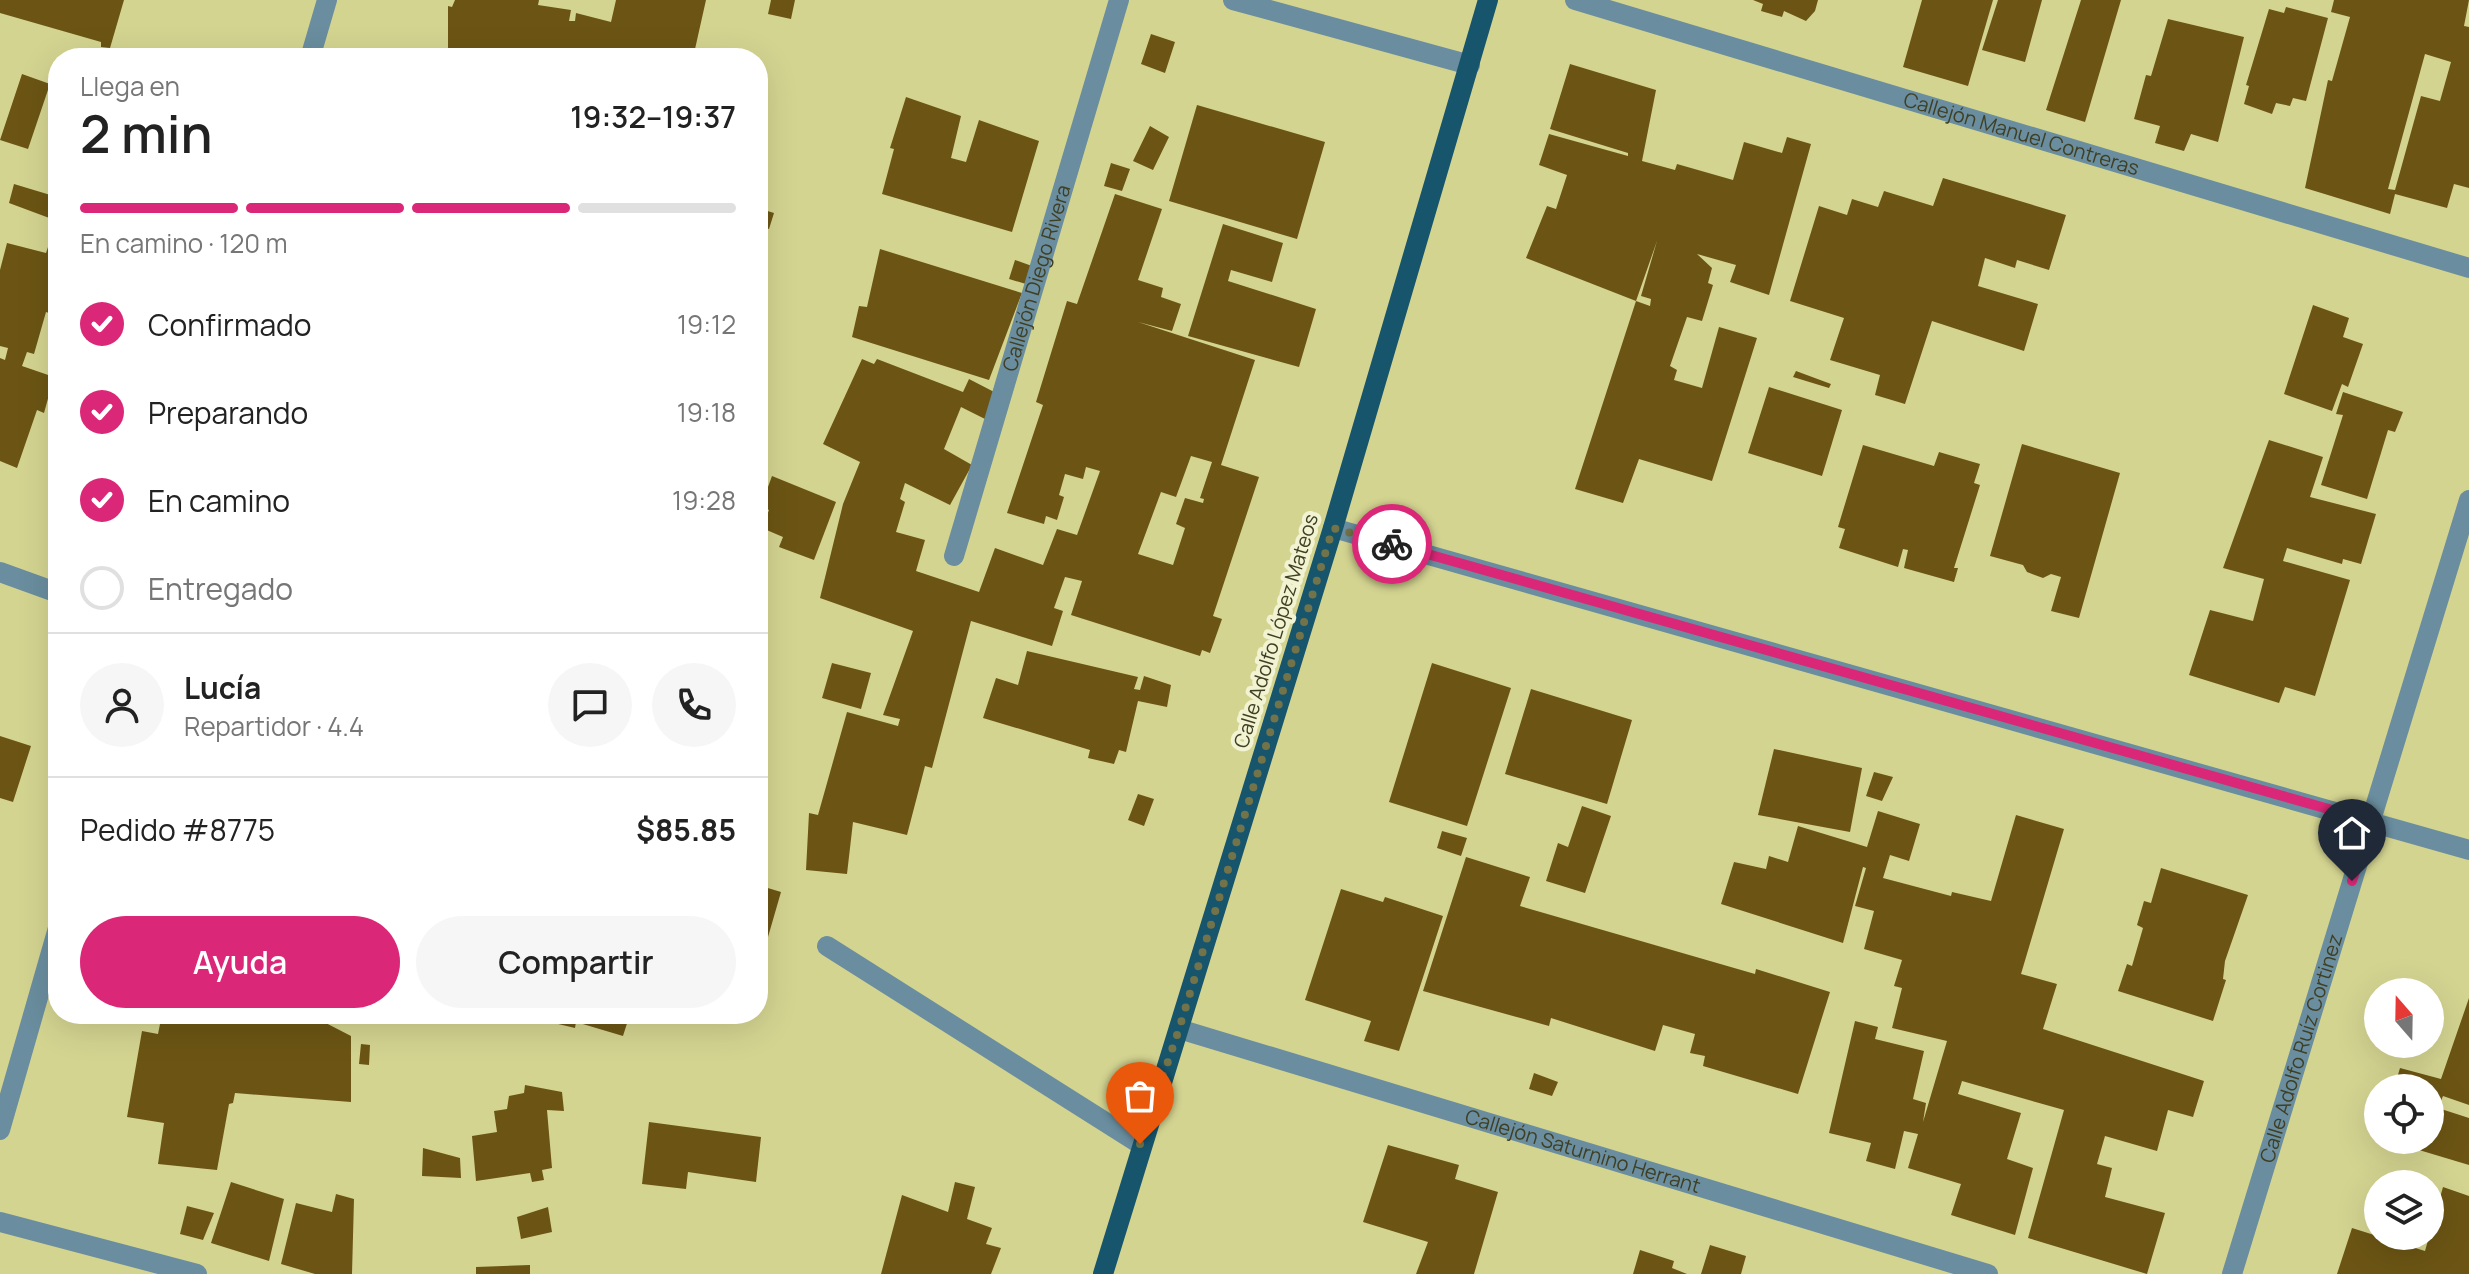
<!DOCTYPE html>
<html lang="es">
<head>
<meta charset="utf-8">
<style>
  body { margin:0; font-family:Manrope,sans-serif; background:#f6f6f6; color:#222; height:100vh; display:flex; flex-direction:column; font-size:30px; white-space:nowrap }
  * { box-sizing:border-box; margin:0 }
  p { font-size:26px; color:#767676 }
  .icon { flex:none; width:44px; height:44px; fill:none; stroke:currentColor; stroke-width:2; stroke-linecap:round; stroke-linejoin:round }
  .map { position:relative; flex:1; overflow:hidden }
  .details { position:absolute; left:48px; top:48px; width:720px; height:976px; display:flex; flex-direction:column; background:#fff; border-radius:32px; box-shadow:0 8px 32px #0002 }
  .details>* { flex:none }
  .needle { width:52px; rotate:340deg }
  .controls { position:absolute; left:2364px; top:978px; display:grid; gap:16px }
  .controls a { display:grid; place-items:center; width:80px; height:80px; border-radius:50%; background:#fff; box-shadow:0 8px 32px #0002; font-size:40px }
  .pin { position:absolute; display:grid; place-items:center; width:68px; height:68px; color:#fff; margin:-82px -34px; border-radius:50% 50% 50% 0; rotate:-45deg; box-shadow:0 0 8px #0007 }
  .pin .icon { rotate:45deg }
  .courier { position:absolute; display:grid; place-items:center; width:80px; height:80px; margin:-40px; border:6px solid #db2777; border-radius:50%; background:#fff; color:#222; box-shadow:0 2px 10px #0007 }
  .headline em { font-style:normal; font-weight:600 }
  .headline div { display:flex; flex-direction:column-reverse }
  .headline { display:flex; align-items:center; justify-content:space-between; height:136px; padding:0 32px }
  h1 { font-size:52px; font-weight:600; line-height:60px }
  .bar { display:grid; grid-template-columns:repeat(4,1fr); gap:12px 8px; align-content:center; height:96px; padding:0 32px }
  .bar i { height:10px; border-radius:6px; background:#e0e0e0 }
  .bar .on { background:#db2777 }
  .bar p { grid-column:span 4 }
  .line { display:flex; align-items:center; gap:20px; padding:0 32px; border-top:2px solid #e0e0e0 }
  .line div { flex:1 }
  .round { display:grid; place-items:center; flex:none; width:84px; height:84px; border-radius:42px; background:#f6f6f6 }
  ol { padding:0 32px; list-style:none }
  li { display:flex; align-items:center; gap:24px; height:88px }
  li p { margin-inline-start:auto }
  li .icon { padding:8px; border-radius:50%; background:#db2777; color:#fff; stroke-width:4 }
  li:last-child { color:#767676 }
  li i { width:44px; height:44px; border:4px solid #e0e0e0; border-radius:50% }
  .cta { display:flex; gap:16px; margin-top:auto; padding:16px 32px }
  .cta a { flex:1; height:92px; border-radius:48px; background:#db2777; color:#fff; font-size:32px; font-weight:600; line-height:92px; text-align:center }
  .cta a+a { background:#f6f6f6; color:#222 }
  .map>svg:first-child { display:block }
</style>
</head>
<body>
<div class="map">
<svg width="2469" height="1274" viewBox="0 0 2469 1274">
  <rect width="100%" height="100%" fill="#d4d491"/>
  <path fill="#6c5514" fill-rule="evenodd" d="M0 0H124L110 48 101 47V42L0 13Z
    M455 0H539L538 5 571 10 569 21H575L576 13 611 22 616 0H706L693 58H448V6L452 7Z
    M771 0H795L791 19 768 14Z
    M1753 0H1818L1815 11 1806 21 1784 11 1782 17 1761 11 1763 4Z
    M1922 0H1993L1968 86 1903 67Z
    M1998 0H2042L2025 62 1982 50Z
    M2081 0H2121L2085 122 2046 110Z
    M2334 0H2469L2464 26 2469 27V188L2454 184 2447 208 2395 194 2390 214 2305 188 2328 80 2332 81 2350 17 2331 12ZM2425 54 2451 62 2440 101 2421 96 2395 190 2388 189Z
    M2286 7 2328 18 2306 101 2293 98 2290 106 2276 103 2272 114 2244 104 2249 86 2246 85 2269 9 2284 13Z
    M2168 19 2244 37 2218 142 2191 134 2184 151 2155 143 2160 126 2134 119 2146 75 2151 76Z
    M1151 34 1175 42 1165 73 1141 64Z
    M1570 64 1656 90 1642 161 1675 170 1677 164 1733 180 1744 142 1782 153 1787 137 1811 144 1769 295 1730 282 1736 265 1697 254 1712 268 1708 283 1713 285 1702 321 1687 317 1670 366 1677 370 1674 380 1702 388 1719 327 1757 338 1712 481 1639 459 1623 503 1575 489 1636 301 1650 306 1651 299 1641 296 1657 241 1636 301 1526 258 1547 206 1556 209 1567 175 1539 165 1549 134 1628 156V153L1550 129Z
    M22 74 50 84 28 149 0 140Z
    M758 79 766 81 759 104H758Z
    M906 97 961 116 951 158 966 162 979 120 1039 141 1012 232 882 194 894 149 890 148Z
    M1197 105 1325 142 1297 239 1169 201Z
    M1150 126 1169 137 1153 170 1133 161Z
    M1111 163 1130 169 1122 191 1104 186Z
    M1943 178 2066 215 2049 270 2017 260 2015 268 1985 258 1978 286 2038 304 2024 351 1932 321 1905 404 1875 395 1880 375 1830 360 1844 318 1790 301 1819 206 1847 215 1852 199 1878 207 1884 191 1933 206Z
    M14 184 57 197 52 219 9 203Z
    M1115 194 1162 209 1138 280 1163 288 1161 297 1181 304 1172 331 1138 322 1255 360 1221 465 1259 477 1213 616 1222 619 1210 653 1202 650 1200 656 1071 615 1082 581 1065 577 1054 608 1063 611 1052 646 971 621 932 768 925 766 907 835 853 822 847 874 806 870 809 813 818 815 847 712 898 726 900 719 883 715 913 631 820 598 843 504 860 462 823 444 862 359 874 364 877 359 963 392 969 379 998 394 985 419 961 407 944 449 972 465 950 505 905 483 900 499 905 502 896 532 925 540 916 571 979 592 995 548 1043 565 1057 529 1077 535 1100 471 1086 467 1083 479 1065 474 1059 495 1064 497 1057 520 1046 516 1044 524 1007 513 1043 405 1036 402 1067 301 1077 304ZM1191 456 1212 462 1200 498 1204 499 1203 503 1185 498 1176 524 1185 528 1173 565 1138 554 1161 492 1176 497Z
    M758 208 774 213 769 229 758 226Z
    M1223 224 1283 243 1272 282 1231 270 1228 281 1316 309 1299 367 1188 336Z
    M50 241 58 244V316L46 312 34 354 27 352 22 366 54 377 44 413 37 410 17 468 0 461V358L5 360 8 348 0 346V270L7 243 46 253Z
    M880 249 1022 293 989 380 852 337 859 306 867 307Z
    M1015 260 1032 266 1026 284 1009 279Z
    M2313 305 2349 318 2343 337 2363 344 2348 387 2342 384 2332 411 2284 394Z
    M1796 371 1831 384 1829 388 1793 377Z
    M1769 387 1842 410 1822 476 1748 453Z
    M2343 392 2403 412 2395 432 2388 430 2367 499 2321 485 2343 415 2336 414Z
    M2269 440 2323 457 2310 497 2376 514 2361 564 2343 559 2342 564 2287 548 2283 561 2350 580 2315 696 2285 687 2279 703 2189 675 2210 610 2253 621 2264 579 2223 568Z
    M2022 444 2120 473 2079 618 2051 611 2061 577 2051 574 2043 578 2027 572 2023 565 1990 556Z
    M1863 445 1934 466 1939 452 1980 464 1974 483 1980 485 1954 568H1958L1954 582 1904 568 1908 550 1903 549 1898 567 1839 548 1845 529 1838 527Z
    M772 476 836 502 814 560 779 547 783 537 762 528 769 510 761 506Z
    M758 611 768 613 760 715H758Z
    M1027 651 1138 677 1134 689 1140 690 1144 676 1171 685 1167 707 1138 701 1126 752 1119 750 1114 764 1088 758 1090 750 983 718 996 678 1018 685Z
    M832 663 871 673 861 709 822 698Z
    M1432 663 1511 688 1467 826 1389 802Z
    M1531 689 1632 720 1607 804 1505 774Z
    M0 736 31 746 13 802 0 798Z
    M1774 749 1862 768 1850 832 1758 815Z
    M1874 772 1893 777 1882 801 1866 796Z
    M1138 794 1154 799 1144 826 1128 820Z
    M1582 806 1611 816 1585 893 1546 881 1558 843 1568 847Z
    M1878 811 1920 824 1909 861 1890 855 1883 878 1951 896 1952 892 1991 901 2016 815 2064 829 2021 974 2057 984 2043 1029 2204 1081 2193 1117 2168 1110 2157 1151 2105 1136 2097 1164 2112 1168 2105 1197 2165 1213 2147 1274 2028 1238 2064 1110 1962 1081 1958 1094 2021 1113 2007 1159 2033 1168 2015 1235 1951 1215 1961 1184 1908 1168 1918 1134 1904 1131 1895 1169 1866 1161 1871 1143 1829 1133 1855 1021 1878 1027 1875 1039 1924 1051 1913 1099 1926 1103 1923 1122 1947 1041 1892 1028 1902 988 1894 986 1902 960 1864 949 1874 911 1855 906 1866 868 1863 867 1843 943 1721 904 1734 862 1766 869 1769 856 1788 862 1798 826 1867 847Z
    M1442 831 1467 838 1461 856 1437 848Z
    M1466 857 1530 877 1520 906 1755 974 1756 969 1830 992 1798 1094 1703 1066 1705 1056 1690 1053 1695 1034 1663 1025 1655 1051 1551 1018 1549 1026 1423 991Z
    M2161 868 2248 895 2225 961 2223 979 2226 980 2213 1021 2118 991 2127 964 2132 966 2143 928 2137 925 2144 901 2151 903Z
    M758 885 781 892 759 968H758Z
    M1341 889 1383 902 1385 897 1443 916 1399 1051 1364 1041 1371 1021 1305 1000Z
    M2469 998V1105L2443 1096 2438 1108 2469 1118V1165L2389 1141 2430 1140V1088H2394L2400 1068 2441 1079Z
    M162 1014H304L320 1020 351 1036V1102L235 1093 233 1103 229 1104 217 1170 158 1164 164 1123 127 1117 142 1031 158 1034Z
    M556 1014H630L623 1036 576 1022 575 1028 554 1023Z
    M361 1044 370 1045 369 1065 359 1064Z
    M1534 1073 1558 1082 1552 1096 1529 1089Z
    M525 1085 562 1092 564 1111 547 1110 552 1168 542 1170 544 1180 532 1182 530 1173 476 1181 472 1136 497 1132 494 1111 507 1109 509 1096 524 1093Z
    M649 1122 761 1137 756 1182 688 1172 686 1189 642 1184Z
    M1388 1145 1459 1165 1455 1179 1498 1192 1474 1274H1416L1428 1242 1363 1222Z
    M423 1148 460 1158 461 1178 422 1176Z
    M231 1182 284 1199 269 1261 211 1243Z
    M955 1182 975 1187 967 1219 992 1228 986 1244 1001 1248 991 1274H881L902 1195 948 1212Z
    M2443 1187 2469 1196V1274H2337L2352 1228 2425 1251Z
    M336 1194 354 1199 352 1274H315L281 1264 296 1203 332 1212Z
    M187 1206 214 1213 203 1240 180 1234Z
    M548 1207 552 1232 521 1239 517 1217Z
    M1710 1245 1746 1256 1741 1274H1701Z
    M1640 1250 1674 1261 1672 1268 1687 1274H1633Z
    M530 1265V1274H476V1267Z"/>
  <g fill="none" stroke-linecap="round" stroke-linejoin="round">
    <g stroke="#6a8e9f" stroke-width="20">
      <path d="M1233 0 1470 65"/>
      <path id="s1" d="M1575 0 2469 268"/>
      <path d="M310 58 327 0"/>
      <path d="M1333 528 2469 850"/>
      <path id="s2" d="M954 556 1119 0"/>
      <path d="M0 572 58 593"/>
      <path d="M827 946 1140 1144"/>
      <path id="s3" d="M1179 1029 1988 1274"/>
      <path d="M0 1130 58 928"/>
      <path d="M0 1222 197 1274"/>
      <path id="s4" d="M2232 1274 2469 500"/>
    </g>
    <path stroke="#17556d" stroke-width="20" d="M1103 1274 1333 528 1488 0"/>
  </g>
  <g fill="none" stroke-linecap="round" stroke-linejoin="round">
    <path stroke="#73734a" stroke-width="8" stroke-dasharray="0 14.4" d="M1140 1144 1179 1029 1333 528 1392 544"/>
    <path stroke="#db2777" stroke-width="10" d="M1392 544 2371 821 2352 881"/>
  </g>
  <g text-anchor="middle" stroke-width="8" stroke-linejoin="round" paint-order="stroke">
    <g font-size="20" fill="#3f3f23" stroke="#f2f3d2">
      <text dy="7" stroke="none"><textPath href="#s1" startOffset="466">Callejón Manuel Contreras</textPath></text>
      <text dy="7" stroke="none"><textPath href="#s2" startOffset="290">Callejón Diego Rivera</textPath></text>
      <text transform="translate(1276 631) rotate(-73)" y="7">Calle Adolfo López Mateos</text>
      <text dy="7" stroke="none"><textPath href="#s4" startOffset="236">Calle Adolfo Ruíz Cortinez</textPath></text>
      <text dy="7" stroke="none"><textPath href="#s3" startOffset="422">Callejón Saturnino Herrant</textPath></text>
    </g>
  </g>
</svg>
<div class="controls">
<a><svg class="needle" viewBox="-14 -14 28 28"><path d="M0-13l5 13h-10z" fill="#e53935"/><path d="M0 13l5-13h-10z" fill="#767676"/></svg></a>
<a><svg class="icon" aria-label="locate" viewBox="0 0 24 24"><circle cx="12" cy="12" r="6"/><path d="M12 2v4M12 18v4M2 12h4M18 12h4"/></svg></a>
<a><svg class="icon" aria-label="layers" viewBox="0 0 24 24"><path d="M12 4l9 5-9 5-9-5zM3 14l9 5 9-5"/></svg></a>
</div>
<div class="pin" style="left:1140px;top:1144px;background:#ea580c"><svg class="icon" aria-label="bag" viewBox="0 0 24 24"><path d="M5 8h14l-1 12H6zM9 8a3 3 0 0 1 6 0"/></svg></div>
<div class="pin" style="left:2352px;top:881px;background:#1f2937"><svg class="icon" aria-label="home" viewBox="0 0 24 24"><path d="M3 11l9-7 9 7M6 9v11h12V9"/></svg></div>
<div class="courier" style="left:1392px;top:544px"><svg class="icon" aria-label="bike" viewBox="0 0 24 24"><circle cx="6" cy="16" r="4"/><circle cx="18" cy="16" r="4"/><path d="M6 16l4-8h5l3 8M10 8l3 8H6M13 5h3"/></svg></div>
<section class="details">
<div class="headline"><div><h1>2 min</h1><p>Llega en</p></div><em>19:32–19:37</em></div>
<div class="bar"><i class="on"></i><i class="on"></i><i class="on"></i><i></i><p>En camino · 120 m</p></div>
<ol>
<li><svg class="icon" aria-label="check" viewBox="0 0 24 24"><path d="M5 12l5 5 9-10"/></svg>Confirmado<p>19:12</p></li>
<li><svg class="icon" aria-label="check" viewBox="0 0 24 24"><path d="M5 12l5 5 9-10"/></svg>Preparando<p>19:18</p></li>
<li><svg class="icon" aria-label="check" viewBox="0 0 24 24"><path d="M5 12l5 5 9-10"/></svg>En camino<p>19:28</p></li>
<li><i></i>Entregado</li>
</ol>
<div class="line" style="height:144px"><a class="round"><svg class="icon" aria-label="person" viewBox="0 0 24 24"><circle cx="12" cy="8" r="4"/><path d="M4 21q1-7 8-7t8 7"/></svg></a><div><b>Lucía</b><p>Repartidor · 4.4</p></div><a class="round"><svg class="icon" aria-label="chat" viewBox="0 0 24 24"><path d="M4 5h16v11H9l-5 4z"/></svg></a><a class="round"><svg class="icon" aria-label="phone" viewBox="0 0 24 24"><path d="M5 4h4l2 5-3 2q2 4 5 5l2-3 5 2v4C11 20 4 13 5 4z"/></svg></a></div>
<div class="line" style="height:104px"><div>Pedido #8775</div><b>$85.85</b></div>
<div class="cta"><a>Ayuda</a><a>Compartir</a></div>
</section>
</div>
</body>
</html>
